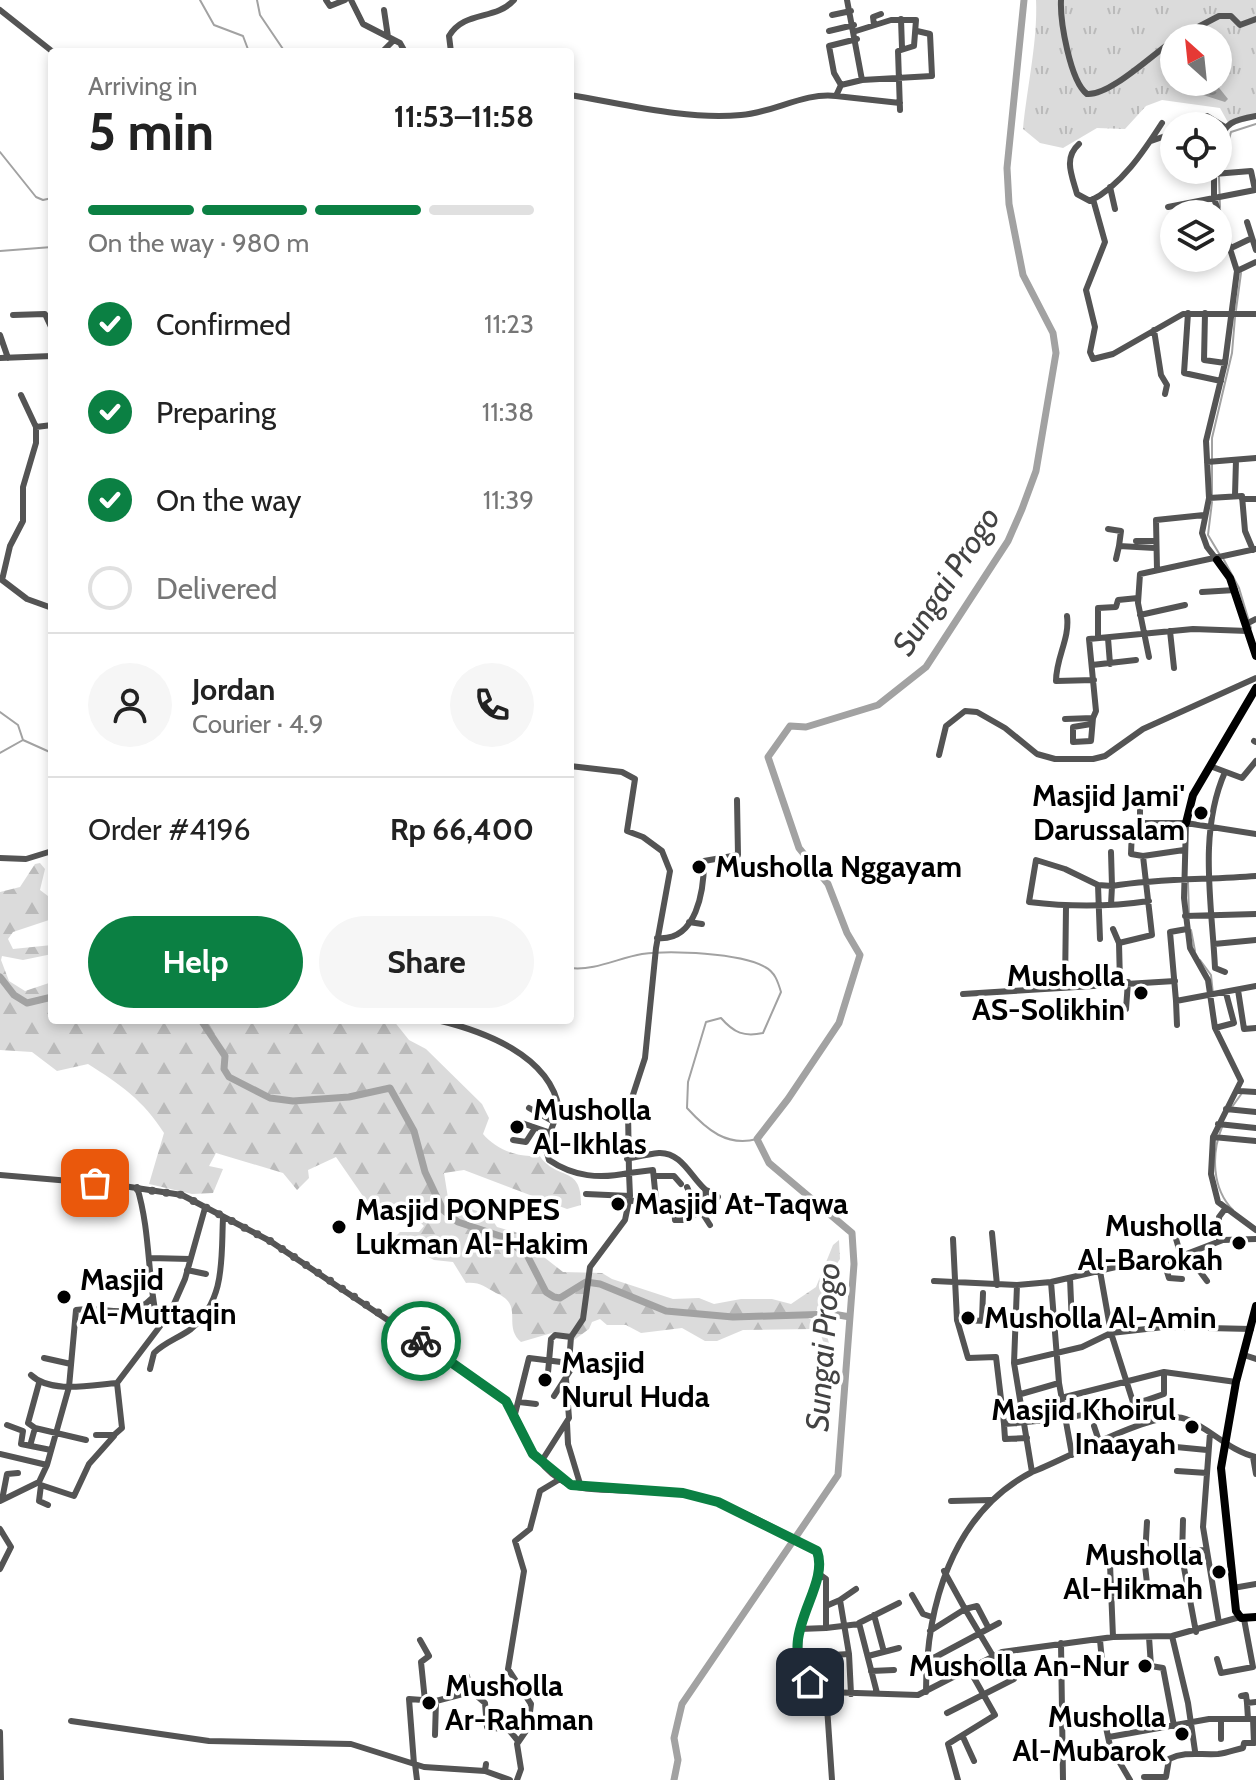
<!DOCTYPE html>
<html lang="en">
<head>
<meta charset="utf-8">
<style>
  body { margin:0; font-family:Cabin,sans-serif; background:#f6f6f6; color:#222; height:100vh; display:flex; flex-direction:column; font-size:30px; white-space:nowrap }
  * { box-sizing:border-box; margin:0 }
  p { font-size:26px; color:#767676 }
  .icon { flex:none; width:44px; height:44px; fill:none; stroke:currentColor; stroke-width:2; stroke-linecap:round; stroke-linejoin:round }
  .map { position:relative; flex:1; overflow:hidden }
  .details { position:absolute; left:48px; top:48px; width:526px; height:976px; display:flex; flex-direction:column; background:#fff; border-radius:8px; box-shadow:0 4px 12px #0003 }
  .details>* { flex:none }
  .needle { width:52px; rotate:333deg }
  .tools { position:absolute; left:1160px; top:24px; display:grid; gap:16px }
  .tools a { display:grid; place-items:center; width:72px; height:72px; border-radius:50%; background:#fff; box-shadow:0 4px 12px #0003; font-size:40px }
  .pin { position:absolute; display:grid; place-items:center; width:68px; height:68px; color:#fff; margin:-34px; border-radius:16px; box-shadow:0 4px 12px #0006 }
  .courier { position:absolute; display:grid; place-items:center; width:80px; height:80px; margin:-40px; border:6px solid #0b8043; border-radius:50%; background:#fff; color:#222; box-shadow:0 2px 10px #0007 }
  .summary em { font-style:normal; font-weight:800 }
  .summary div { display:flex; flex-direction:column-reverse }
  .summary { display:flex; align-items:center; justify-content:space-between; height:136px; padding:0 40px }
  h1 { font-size:52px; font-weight:800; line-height:60px }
  .bar { display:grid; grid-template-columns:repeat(4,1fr); gap:12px 8px; align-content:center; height:96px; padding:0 40px }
  .bar i { height:10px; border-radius:6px; background:#e0e0e0 }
  .bar .on { background:#0b8043 }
  .bar p { grid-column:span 4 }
  .line { display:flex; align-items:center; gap:20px; padding:0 40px; border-top:2px solid #e0e0e0 }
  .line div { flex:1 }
  .round { display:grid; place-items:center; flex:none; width:84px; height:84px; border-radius:42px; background:#f6f6f6 }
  ol { padding:0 40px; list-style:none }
  li { display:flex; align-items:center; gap:24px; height:88px }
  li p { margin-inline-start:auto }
  li .icon { padding:8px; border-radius:50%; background:#0b8043; color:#fff; stroke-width:4 }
  li:last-child { color:#767676 }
  li i { width:44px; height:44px; border:4px solid #e0e0e0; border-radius:50% }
  .primary-button { display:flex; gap:16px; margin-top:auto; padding:16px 40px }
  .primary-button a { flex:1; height:92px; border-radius:48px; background:#0b8043; color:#fff; font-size:32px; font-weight:800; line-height:92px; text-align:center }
  .primary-button a+a { background:#f6f6f6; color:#222 }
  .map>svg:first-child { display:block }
</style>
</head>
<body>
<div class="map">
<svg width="1256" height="1780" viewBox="0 0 1256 1780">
  <defs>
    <pattern id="forest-firs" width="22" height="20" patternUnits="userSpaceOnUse" patternTransform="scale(2)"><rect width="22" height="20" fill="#dbdbdb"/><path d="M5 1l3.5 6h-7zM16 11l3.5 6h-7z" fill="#bababa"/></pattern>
    <pattern id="park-tufts" width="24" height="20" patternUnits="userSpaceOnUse" patternTransform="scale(2)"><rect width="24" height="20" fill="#dbdbdb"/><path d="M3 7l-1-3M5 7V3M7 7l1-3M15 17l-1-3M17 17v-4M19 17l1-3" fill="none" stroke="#bababa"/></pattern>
    <pattern id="water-ripples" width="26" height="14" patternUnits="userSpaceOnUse" patternTransform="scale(2)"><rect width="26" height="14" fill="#a2a2a2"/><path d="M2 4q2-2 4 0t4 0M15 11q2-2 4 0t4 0" fill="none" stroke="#8a8a8a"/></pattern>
  </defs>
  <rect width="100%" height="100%" fill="#fff"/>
  <path fill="url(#forest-firs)" d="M40 863 45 869 40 890 52 899V919L13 932 8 939 13 949 52 945V954L23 960 2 956 1 960 9 981 25 991 52 982V1020H393L409 1040 426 1049 482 1104 489 1118 483 1134C496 1149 519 1159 539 1155 557 1182 582 1164 581 1205L567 1209 464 1170 444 1173 448 1198 454 1203 489 1215 497 1227 522 1234 531 1247 563 1272 602 1273 612 1279 673 1299 699 1298 714 1304 741 1299H772L791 1304 816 1287 833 1245 839 1240 840 1259 830 1274 827 1301 808 1318 825 1327 833 1360H829L821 1335 811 1329 743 1330 717 1341H705L682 1328 641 1333 626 1325H607L600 1319 592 1322 589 1329 574 1340 560 1338 555 1332 521 1342C502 1325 525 1305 496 1293 484 1287 481 1282 466 1283L453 1262 434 1260 394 1238 400 1232H419L424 1226C410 1212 396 1204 376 1215L336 1157 308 1170 309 1178 297 1190 283 1173 216 1153 209 1166 223 1169 213 1193 192 1194 149 1184 164 1133C144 1101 120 1084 88 1064L57 1071 32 1052 0 1050V892L20 887 35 864Z"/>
  <path fill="url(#park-tufts)" fill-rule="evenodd" d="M1036 0H1256V118L1230 126 1220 108 1162 100 1146 106 1125 129 1097 128 1063 148 1040 143 1023 129C1027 87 1038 40 1036 0ZM1174 38H1218V82H1174Z"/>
  <path fill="url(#water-ripples)" d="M1198 82 1216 84 1228 99 1225 102 1200 94 1205 86Z"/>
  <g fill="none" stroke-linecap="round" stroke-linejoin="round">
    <path stroke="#a2a2a2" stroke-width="2" d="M200 0 214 25 243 36 249 52
      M257 0 260 15 285 52
      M0 152 36 197 43 200 52 198
      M1220 171 1231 132 1256 124
      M1219 177 1220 207
      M0 251 52 247
      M1236 310 1241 273
      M1212 496V438L1232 353 1235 317
      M1212 502 1208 535 1220 555
      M1224 560 1239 588 1251 628
      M0 712 18 725 23 740
      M0 753 23 740 52 753
      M1188 882 1189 915
      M1191 930 1195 951
      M1200 960 1211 975 1213 994
      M570 968C595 971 618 958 642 954 670 950 741 953 765 967 775 972 778 982 781 992L763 1033C744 1037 734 1033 721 1018L706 1022 688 1082 687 1108C707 1130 727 1147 757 1139
      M1232 1107 1242 1093
      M1222 1127C1211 1154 1212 1189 1233 1210"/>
    <path stroke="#a2a2a2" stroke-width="7" d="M0 977 14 995 27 1003 52 997
      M201 1020 225 1056 224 1069 229 1077 270 1098 293 1101 349 1097 390 1088 414 1131 425 1172 443 1210 458 1222 503 1237 527 1255 546 1292 554 1297 560 1298 586 1282 600 1284 666 1311 733 1317 833 1314 850 1317
      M674 1780 678 1760 674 1738 682 1704 838 1475 854 1264 852 1233 769 1163 757 1139 788 1099 839 1023 860 955 847 933 828 884 799 848 768 757 790 726 806 727 878 705 926 667 1008 541 1022 509 1036 471 1056 353 1053 333 1023 275 1009 204 1007 168 1024 0"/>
    <path stroke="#545454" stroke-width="6" d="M326 0 330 6 345 0
      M351 0 363 24 400 43 405 52
      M847 0 862 80
      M1061 0C1060 21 1070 81 1087 94 1110 96 1154 53 1174 40
      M0 10 53 52
      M384 10 388 37
      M832 15 851 11
      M901 19 902 48
      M874 25 873 17 881 14
      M829 31 854 25
      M856 31 891 20H916L914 46 898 51 900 110
      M1177 38 1219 16H1231L1240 25 1256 19
      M404 51 432 52
      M382 52 394 40
      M451 52 449 36C465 10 495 21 514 0
      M841 85 834 73 829 46 857 39
      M570 95C625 104 684 120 741 115 773 113 804 92 836 96L841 85 862 80 932 76 930 34 917 31
      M836 96 900 103
      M1189 126 1207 116 1225 127
      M1151 141 1174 133
      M1079 144C1063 158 1072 176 1077 194L1090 201C1121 186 1144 151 1162 123
      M1218 145C1224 122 1234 120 1256 116
      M1214 170V198L1237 271 1225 363 1206 441 1209 498 1202 533 1207 547 1217 560
      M1110 187 1115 209
      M1093 199 1105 242 1086 290 1095 327 1090 352 1093 359 1113 354 1183 314H1256
      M1168 207 1255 190 1251 171 1214 174
      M1247 222 1256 250
      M1229 249 1252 238
      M1237 271 1256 262
      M1188 313 1184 373 1221 381
      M1205 313 1204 360 1225 363
      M13 315 45 314 52 329
      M1154 330 1161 375 1167 385 1165 394
      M0 335 8 358
      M0 358 52 356
      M21 395 36 427V443L23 487V521L10 546 2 580 27 599 52 608
      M52 406V410
      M36 427 52 425
      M1207 462 1256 458
      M1235 495 1236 460
      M1209 498 1242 496 1245 531 1253 550
      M1242 499H1256
      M1108 529 1121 531 1119 546 1155 548
      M1136 541H1155
      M1116 559 1119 546
      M1157 570 1156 520 1204 515
      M1202 592 1235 590
      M1140 615 1185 605
      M1067 616C1070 639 1056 657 1056 681L1094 680
      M1250 622 1256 619
      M1170 631 1174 668
      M1098 638V608L1116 607 1118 600 1138 598
      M1108 638 1110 664
      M1149 657 1138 603 1140 574 1256 549
      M1092 665 1136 660
      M1065 719 1093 718 1096 711 1089 639 1193 629 1248 631
      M1091 724 1073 727V742L1091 741 1093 718
      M1254 741 1256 742
      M939 755 946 726 965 711 977 712 1005 728 1037 754 1055 759H1093L1105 756 1143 729 1256 678
      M1210 766 1242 778 1256 761
      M1140 809V823L1132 829 1131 854 1143 856
      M1140 823H1186L1256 834
      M1186 823 1184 898 1190 948 1208 980 1215 1028 1241 1081 1213 1137 1211 1174 1218 1202 1256 1230
      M1111 852 1112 886C1160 878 1208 880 1256 876
      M0 858 26 859 52 851
      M1098 885 1112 886 1111 905
      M1185 916 1256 914
      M689 922 702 924
      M1113 929 1119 943 1120 983
      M1187 929 1170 932 1176 1001 1256 986
      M657 938C697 942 704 890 704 861L738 855 737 800
      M1100 939 1098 885 1065 869 1036 860 1029 902C1070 907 1109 907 1149 901
      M1119 943 1152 935 1143 856 1184 850
      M1214 944 1256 940
      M1225 972 1215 968C1212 904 1198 833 1225 772
      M1065 987 1066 907
      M1238 990 1244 1029 1256 1028
      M963 994 1175 981
      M1176 1001 1177 1025
      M1126 1009 1128 982
      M437 1020C483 1031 550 1055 559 1109L545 1146 549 1160C574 1177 600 1179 629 1173L628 1110 645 1058 656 948 670 871 662 851 643 837 627 831 635 779 622 772 570 766
      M1215 1028 1234 1023 1226 993
      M1239 1091 1256 1092
      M529 1108 554 1122
      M1226 1109 1256 1112
      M519 1122 548 1132
      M1218 1124 1256 1128
      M1213 1137 1256 1141
      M513 1140 526 1142 535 1128
      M627 1159C637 1157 648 1154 659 1153 687 1152 694 1190 718 1197
      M0 1175 117 1185 182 1195 270 1241 498 1394C526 1417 523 1462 568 1484 589 1494 654 1488 683 1494 731 1502 774 1528 817 1551L821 1563 800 1629 799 1657 804 1675 826 1692 918 1695 1002 1652 1113 1637 1172 1636 1240 1617
      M654 1176H674L681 1184
      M137 1187C151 1233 147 1279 158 1325
      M687 1187 694 1203
      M586 1194 630 1196
      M630 1201 656 1200 686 1206 708 1191
      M674 1205 675 1220H686L701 1211 710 1225
      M1174 1232 1181 1256
      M992 1233 997 1285
      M953 1239 957 1320
      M1256 1239 1223 1240 1168 1261 1129 1264 1051 1282 1017 1285 1014 1363 1032 1472C1065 1460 1157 1407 1186 1419 1211 1429 1229 1451 1256 1457
      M1219 1241V1217L1225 1209
      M1187 1254 1207 1281
      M150 1258 190 1259
      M1164 1262 1169 1278 1182 1279
      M187 1270 206 1274
      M1100 1271 1111 1333 1140 1424
      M1070 1278 1072 1325
      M934 1281 1017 1285
      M1051 1282 1059 1383 1072 1455
      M982 1320 983 1293
      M1244 1355 1256 1359
      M44 1358 71 1364
      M569 1363 571 1337
      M1014 1363 1082 1347 1111 1333 1164 1327 1251 1329
      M150 1369 154 1353C165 1342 179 1338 191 1329 226 1300 221 1258 223 1218
      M31 1375C51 1394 91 1385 117 1383
      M547 1384 551 1339 555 1335 571 1337 583 1319 590 1267 625 1220 630 1196 629 1173 653 1170 656 1200
      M1021 1394 1059 1383
      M1061 1398 1164 1372 1236 1382
      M519 1402 536 1404
      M514 1418 529 1358 569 1363 570 1371 554 1396
      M567 1423 568 1444 581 1487
      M1004 1424 996 1357 968 1358 957 1320 1016 1322
      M7 1425 23 1431 21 1444 51 1450
      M1094 1426 1100 1444
      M35 1428 28 1423 39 1383
      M1210 1433 1203 1527 1219 1623
      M96 1435H114L122 1428 117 1383 170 1313 185 1279 205 1208
      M1027 1438 1005 1439 1004 1424C1057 1420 1114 1413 1164 1394V1372
      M30 1446 35 1428 86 1440
      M1176 1447 1207 1450
      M0 1454 47 1465
      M1253 1457 1256 1474
      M541 1462 569 1418 566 1379
      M1177 1471 1207 1473
      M41 1485 74 1496 89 1464 114 1436
      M41 1485 39 1501 48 1505
      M2 1500 7 1474 18 1473
      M0 1501 39 1482 47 1465 69 1387 76 1310C103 1305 129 1322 151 1299
      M951 1501 991 1500
      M1183 1520 1182 1557 1196 1632
      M0 1529 11 1547 0 1569
      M1182 1551 1206 1550
      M1145 1555 1182 1554
      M1144 1557 1148 1592
      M944 1571 965 1609 977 1606 988 1627
      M1233 1588 1256 1584
      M1111 1594 1186 1588
      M912 1595 923 1614 932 1617
      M840 1600 856 1589
      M826 1606 840 1600 849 1654
      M874 1615 884 1652
      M826 1628 859 1624
      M800 1629 826 1628V1579L819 1574
      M930 1631 965 1609 993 1656
      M1172 1636 1188 1703 1195 1751
      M1113 1637 1110 1564 1145 1556 1147 1522
      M1149 1637 1151 1666 1163 1668 1174 1726
      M420 1640 429 1656 421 1662 425 1701
      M1100 1640 1103 1672
      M1061 1643 1063 1780
      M868 1656 899 1648
      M799 1657 849 1654 851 1694
      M1217 1659 1221 1673 1253 1667 1244 1619
      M926 1662 999 1623
      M871 1671 894 1670
      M467 1676 471 1691 485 1703 487 1727 509 1730 518 1741
      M826 1692 832 1780
      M926 1692C926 1608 951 1514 1032 1472
      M877 1693 859 1623 899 1603
      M1241 1696 1246 1695 1247 1703
      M947 1713 1014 1679
      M1062 1715 1104 1718 1110 1746 1130 1780
      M1221 1719V1739
      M1248 1719 1247 1703 1256 1702
      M71 1721 209 1741 351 1744 424 1767 485 1771 486 1764
      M0 1732 1 1780
      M435 1735 436 1701
      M963 1737 974 1761
      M1109 1737 1209 1719H1256
      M414 1764 409 1699 436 1701 478 1690 522 1691
      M415 1764 417 1780
      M485 1771 510 1780
      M1144 1777H1166L1169 1759C1185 1751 1199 1755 1218 1754 1228 1753 1234 1750 1243 1748L1244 1743H1254L1253 1719
      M517 1780 521 1769 517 1744 528 1728 531 1704 508 1669 524 1571 515 1541 530 1529 540 1491 560 1479
      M958 1780 948 1744 995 1715 969 1669"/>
    <path stroke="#000" stroke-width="8" d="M1217 560 1230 578 1256 656
      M1186 823 1193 795 1256 688
      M1256 1306 1236 1382 1221 1468 1236 1611 1241 1618 1256 1617"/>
  </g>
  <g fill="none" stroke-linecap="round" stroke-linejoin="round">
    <path stroke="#595959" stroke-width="8" stroke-dasharray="0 14.4" d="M95 1183 182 1195 270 1241 421 1341"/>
    <path stroke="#0b8043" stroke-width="10" d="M421 1341 506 1401 533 1454 571 1485 683 1493 718 1502 817 1551C831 1589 773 1636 810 1682"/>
  </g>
  <g fill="#000" stroke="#fff" stroke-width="3">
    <circle cx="1201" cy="813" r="8"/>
    <circle cx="699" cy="867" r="8"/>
    <circle cx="1141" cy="993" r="8"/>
    <circle cx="517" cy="1127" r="8"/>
    <circle cx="618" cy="1204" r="8"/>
    <circle cx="339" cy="1227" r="8"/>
    <circle cx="1239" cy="1243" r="8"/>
    <circle cx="64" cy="1297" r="8"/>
    <circle cx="968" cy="1318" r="8"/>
    <circle cx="545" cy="1380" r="8"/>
    <circle cx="1192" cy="1427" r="8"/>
    <circle cx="1219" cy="1572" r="8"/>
    <circle cx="1145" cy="1666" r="8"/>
    <circle cx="429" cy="1703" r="8"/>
    <circle cx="1182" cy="1734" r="8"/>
  </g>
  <g text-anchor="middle" stroke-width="7" stroke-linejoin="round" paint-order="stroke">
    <g font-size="30" font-weight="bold" fill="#000" stroke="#fff" text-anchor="start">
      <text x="1185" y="806" text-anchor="end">Masjid Jami'<tspan x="1185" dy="34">Darussalam</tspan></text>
      <text x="715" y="877">Musholla Nggayam</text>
      <text x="1125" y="986" text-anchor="end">Musholla<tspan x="1125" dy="34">AS-Solikhin</tspan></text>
      <text x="533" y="1120">Musholla<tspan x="533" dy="34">Al-Ikhlas</tspan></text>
      <text x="634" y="1214">Masjid At-Taqwa</text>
      <text x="355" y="1220">Masjid PONPES<tspan x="355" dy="34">Lukman Al-Hakim</tspan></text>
      <text x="1223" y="1236" text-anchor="end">Musholla<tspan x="1223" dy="34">Al-Barokah</tspan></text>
      <text x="80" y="1290">Masjid<tspan x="80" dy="34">Al-Muttaqin</tspan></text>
      <text x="984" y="1328">Musholla Al-Amin</text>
      <text x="561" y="1373">Masjid<tspan x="561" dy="34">Nurul Huda</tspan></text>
      <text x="1176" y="1420" text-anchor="end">Masjid Khoirul<tspan x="1176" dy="34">Inaayah</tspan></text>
      <text x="1203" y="1565" text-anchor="end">Musholla<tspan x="1203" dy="34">Al-Hikmah</tspan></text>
      <text x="1129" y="1676" text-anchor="end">Musholla An-Nur</text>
      <text x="445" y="1696">Musholla<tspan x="445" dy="34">Ar-Rahman</tspan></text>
      <text x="1166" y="1727" text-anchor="end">Musholla<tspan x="1166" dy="34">Al-Mubarok</tspan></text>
    </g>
    <g font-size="32" font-style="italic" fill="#434343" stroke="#fff">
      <text transform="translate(946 581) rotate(-57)" y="11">Sungai Progo</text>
      <text transform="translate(823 1347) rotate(-86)" y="11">Sungai Progo</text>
    </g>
  </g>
</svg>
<div class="tools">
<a><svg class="needle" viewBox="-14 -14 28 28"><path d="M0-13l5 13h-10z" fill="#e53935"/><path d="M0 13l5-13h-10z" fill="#767676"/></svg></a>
<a><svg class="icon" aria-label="locate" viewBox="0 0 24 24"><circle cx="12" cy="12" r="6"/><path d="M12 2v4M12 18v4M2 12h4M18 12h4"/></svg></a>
<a><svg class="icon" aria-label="layers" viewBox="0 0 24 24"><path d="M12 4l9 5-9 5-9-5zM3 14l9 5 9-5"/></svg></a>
</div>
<div class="pin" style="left:95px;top:1183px;background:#ea580c"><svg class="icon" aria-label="bag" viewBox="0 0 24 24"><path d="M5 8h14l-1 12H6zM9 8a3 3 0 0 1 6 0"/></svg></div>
<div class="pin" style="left:810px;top:1682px;background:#1f2937"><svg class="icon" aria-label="home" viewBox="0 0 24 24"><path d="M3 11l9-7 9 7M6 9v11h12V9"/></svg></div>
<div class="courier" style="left:421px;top:1341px"><svg class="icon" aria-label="bike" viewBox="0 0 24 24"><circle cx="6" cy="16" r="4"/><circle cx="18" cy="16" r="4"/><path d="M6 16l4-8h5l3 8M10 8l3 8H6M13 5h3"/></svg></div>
<section class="details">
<div class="summary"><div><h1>5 min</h1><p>Arriving in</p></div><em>11:53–11:58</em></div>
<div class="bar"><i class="on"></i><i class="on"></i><i class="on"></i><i></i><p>On the way · 980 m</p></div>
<ol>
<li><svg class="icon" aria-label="check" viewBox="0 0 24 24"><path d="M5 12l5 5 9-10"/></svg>Confirmed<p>11:23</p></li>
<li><svg class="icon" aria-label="check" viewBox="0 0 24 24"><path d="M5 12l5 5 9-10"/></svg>Preparing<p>11:38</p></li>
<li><svg class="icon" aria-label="check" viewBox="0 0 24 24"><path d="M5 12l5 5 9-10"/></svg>On the way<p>11:39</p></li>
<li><i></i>Delivered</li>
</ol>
<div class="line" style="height:144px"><a class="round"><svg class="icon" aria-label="person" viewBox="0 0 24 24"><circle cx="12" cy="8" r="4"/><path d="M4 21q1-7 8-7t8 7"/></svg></a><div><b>Jordan</b><p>Courier · 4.9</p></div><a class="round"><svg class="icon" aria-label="phone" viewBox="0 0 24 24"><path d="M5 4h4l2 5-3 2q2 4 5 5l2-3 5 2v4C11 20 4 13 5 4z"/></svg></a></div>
<div class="line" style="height:104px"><div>Order #4196</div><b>Rp 66,400</b></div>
<div class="primary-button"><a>Help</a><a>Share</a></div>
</section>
</div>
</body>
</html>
